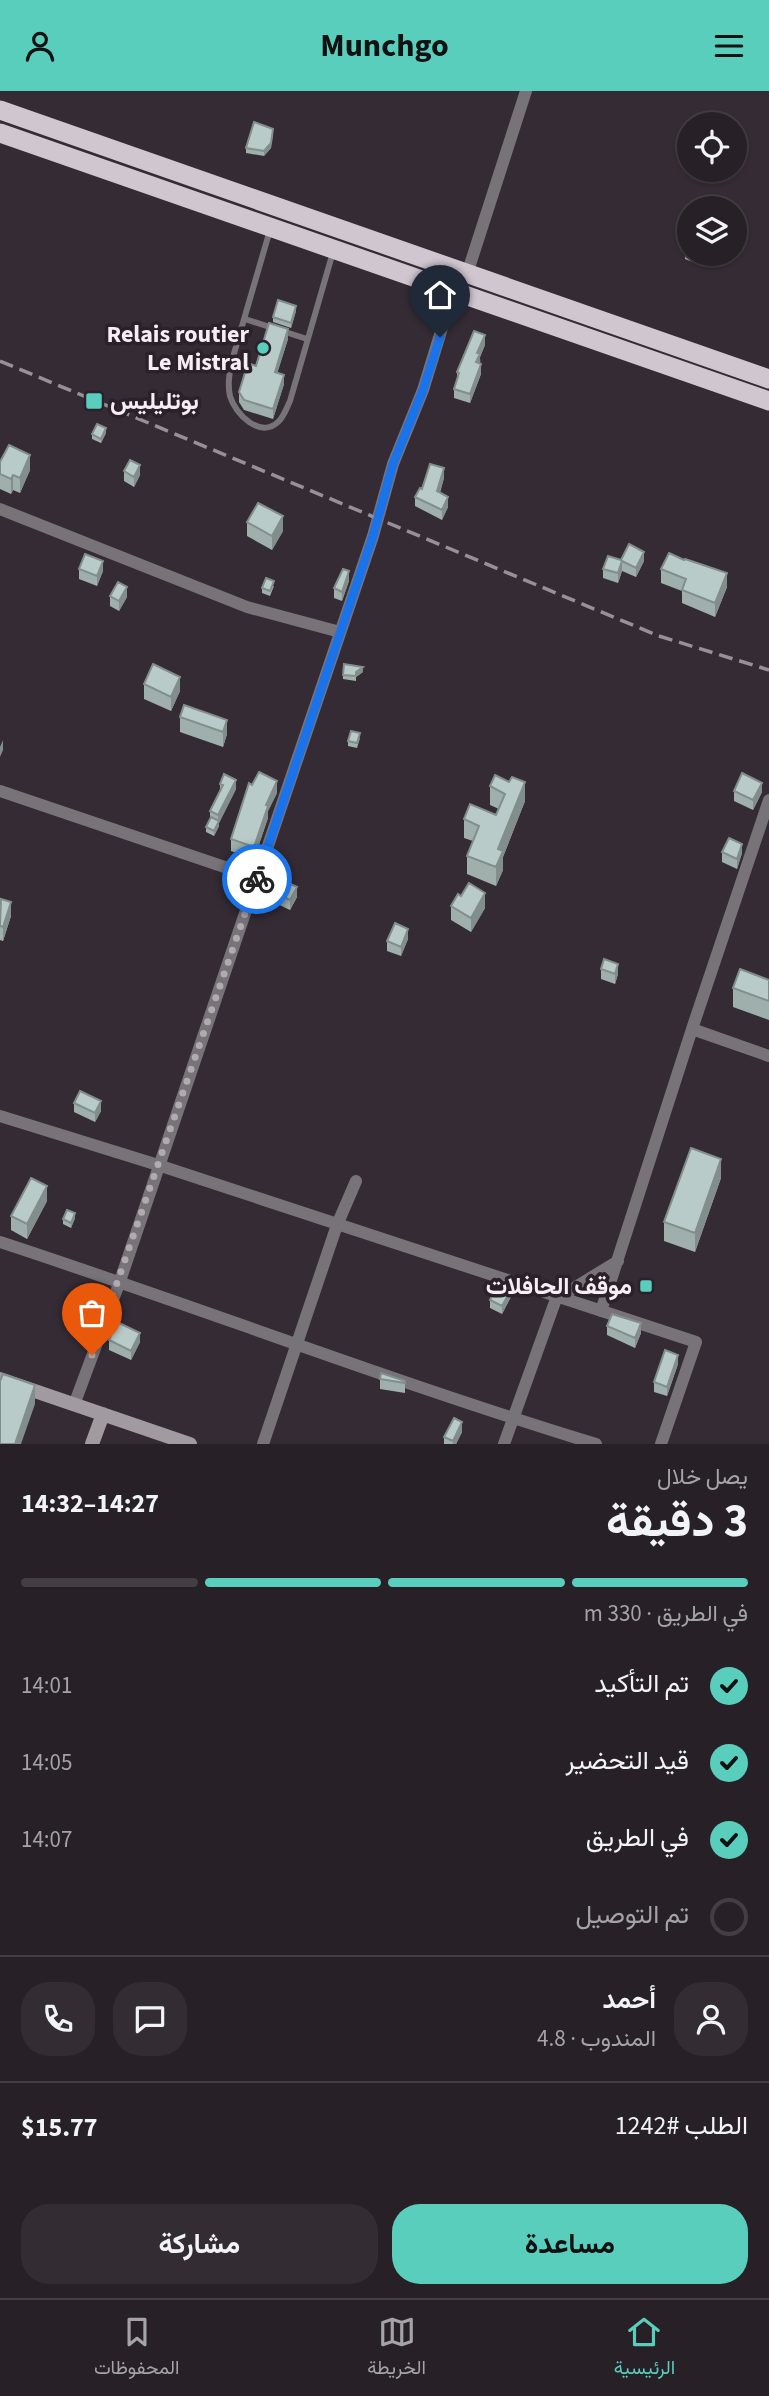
<!DOCTYPE html>
<html lang="ar">
<head>
<meta charset="utf-8">
<style>
  body { margin:0; font-family:"Source Sans 3",Vazirmatn,sans-serif; background:#332d33; color:#f1f3f6; direction:rtl; height:100vh; display:flex; flex-direction:column; font-size:26px; white-space:nowrap }
  * { box-sizing:border-box; margin:0 }
  p { font-size:23px; color:#a4a3a7 }
  .icon { flex:none; width:38px; height:38px; fill:none; stroke:currentColor; stroke-width:2; stroke-linecap:round; stroke-linejoin:round }
  .map { position:relative; height:1353px; overflow:hidden; direction:ltr }
  .sheet { display:flex; flex-direction:column; background:#272027; flex:1 }
  .sheet>* { flex:none }
  .buttons { position:absolute; left:677px; top:21px; display:grid; gap:14px }
  .buttons a { display:grid; place-items:center; width:70px; height:70px; border-radius:50%; background:#272027; box-shadow:0 2px 5px #0004,0 0 0 2px #433e44; font-size:35px }
  .pin { position:absolute; display:grid; place-items:center; width:60px; height:60px; color:#fff; margin:-72px -30px; border-radius:50% 50% 50% 0; rotate:-45deg; box-shadow:0 0 7px #0007 }
  .pin .icon { rotate:45deg }
  .courier { position:absolute; display:grid; place-items:center; width:70px; height:70px; margin:-35px; border:5px solid #1a73e8; border-radius:50%; background:#fff; color:#222; box-shadow:0 2px 9px #0007 }
  .overview em { font-style:normal; font-weight:700 }
  .overview div { display:flex; flex-direction:column-reverse }
  .overview { display:flex; align-items:center; justify-content:space-between; height:119px; padding:0 21px }
  h1 { font-size:46px; font-weight:700; line-height:52px }
  .bar { display:grid; grid-template-columns:repeat(4,1fr); gap:10px 7px; align-content:center; height:84px; padding:0 21px }
  .bar i { height:9px; border-radius:5px; background:#433e44 }
  .bar .current { background:#5acebd }
  .bar p { grid-column:span 4 }
  .line { display:flex; align-items:center; gap:18px; padding:0 21px; border-top:2px solid #433e44 }
  .line div { flex:1 }
  .round { display:grid; place-items:center; flex:none; width:74px; height:74px; border-radius:28px; background:#332d33 }
  ol { padding:0 21px; list-style:none }
  li { display:flex; align-items:center; gap:21px; height:77px }
  li p { margin-inline-start:auto }
  li .icon { padding:7px; border-radius:50%; background:#5acebd; color:#111; stroke-width:4 }
  li:last-child { color:#a4a3a7 }
  li i { width:38px; height:38px; border:4px solid #433e44; border-radius:50% }
  .button { display:flex; gap:14px; margin-top:auto; padding:14px 21px }
  .button a { flex:1; height:80px; border-radius:28px; background:#5acebd; color:#111; font-size:28px; font-weight:700; line-height:80px; text-align:center }
  .button a+a { background:#332d33; color:#f1f3f6 }
  header { display:flex; justify-content:space-between; align-items:center; height:91px; padding:0 21px; background:#5acebd; color:#111; font-size:32px; font-weight:700 }
  .tabs { display:flex; justify-content:space-around; align-items:center; height:98px; border-top:2px solid #433e44; background:#272027; font-size:19px; color:#a4a3a7 }
  .tabs a { display:grid; justify-items:center; gap:4px }
  .tabs .current { color:#5acebd }
  .map>svg:first-child { display:block }
</style>
</head>
<body>
<header><svg class="icon" aria-label="menu" viewBox="0 0 24 24"><path d="M4 6h16M4 12h16M4 18h16"/></svg>Munchgo<svg class="icon" aria-label="person" viewBox="0 0 24 24"><circle cx="12" cy="8" r="4"/><path d="M4 21q1-7 8-7t8 7"/></svg></header>
<div class="map">
<svg width="769" height="1353" viewBox="0 0 769 1353">
  <rect width="100%" height="100%" fill="#342b34"/>
  <g fill="none" stroke-linecap="round" stroke-linejoin="round">
    <path stroke="#787378" stroke-width="6" d="M270 139 233 266C230 279 227 292 230 305 235 323 261 349 279 330 284 325 287 316 290 310L333 161
      M245 228 307 248"/>
    <path stroke="#787378" stroke-width="12" d="M467 183 526 0
      M0 418 247 516 340 541
      M0 700 257 787
      M692 938 769 965
      M0 1025 158 1074 696 1251 661 1353
      M0 1151C199 1216 395 1292 596 1353
      M601 1220 692 938 769 709
      M74 1314 120 1190 257 787 373 445 393 373 423 299 450 211
      M263 1353 337 1134 356 1090
      M504 1353 556 1208 618 1170"/>
    <path stroke="#a19aa1" stroke-width="14" d="M0 1288 190 1353
      M92 1353 103 1323"/>
    <path stroke="#d0c6d0" stroke-width="19" d="M0 19 769 288
      M0 42 769 310"/>
    <path stroke="#979097" stroke-width="3.5" stroke-dasharray="14 7" stroke-linecap="butt" d="M0 270 659 545 769 579"/>
  </g>
  <path fill="#9fafac" d="M273 43 271 57 264 65 246 62V57Z
    M690 148V163H699L695 172 685 168V158Z
    M296 220 291 237 273 231V226Z
    M288 248 277 282 284 293 273 328 244 319 239 311V301L256 275Z
    M485 254 480 266 481 283 470 312 454 307V298L457 288V281Z
    M106 342 101 352 92 348V343Z
    M0 371 30 379 20 402 13 399 11 403 0 398Z
    M124 380 140 384 134 396 124 390Z
    M444 387 440 402 448 416 442 429 415 415V406L422 398Z
    M247 431 283 440 272 459 247 445Z
    M621 469 644 470 636 486 622 480 618 492 603 487V478Z
    M79 478 103 480 97 495 79 488Z
    M661 478 727 496 715 526 682 512V500L661 492Z
    M349 490 342 510 334 507V497Z
    M274 495 270 505 262 502V497Z
    M110 505 127 506 119 520 110 515Z
    M363 581 356 586V590L343 588V584Z
    M144 593 180 600 171 620 144 608Z
    M184 614 227 643 223 656 180 641V626Z
    M360 647 357 657 348 655V650Z
    M220 693 236 698 219 732V735L214 745 206 741V736L210 728V720L220 701Z
    M490 695 525 710 503 766V779L496 795 467 783V765L473 750 464 747V728L496 724 499 718 490 714Z
    M734 700 762 701 753 719 734 710Z
    M277 702 268 720V727L254 768 231 760V748Z
    M722 761 742 762 737 778 722 771Z
    M265 797 297 806 290 819 265 807Z
    M0 810 11 825 3 850 0 849Z
    M451 815 485 817 471 841 451 829Z
    M408 848 401 865 387 860V850Z
    M601 878 618 883 615 893 601 888Z
    M769 889V929L733 916V897Z
    M74 1012 101 1020 95 1031 74 1021Z
    M721 1087 695 1161 664 1150V1131Z
    M47 1110 27 1148 11 1139V1125Z
    M75 1127 71 1137 63 1133V1128Z
    M513 1202 502 1223 490 1217V1209Z
    M607 1235 641 1242 635 1257 607 1244Z
    M109 1249 140 1251 131 1269 109 1259Z
    M678 1273 667 1305 654 1301V1291Z
    M380 1288 405 1290V1302L380 1298Z
    M462 1341 456 1353H444V1346Z"/>
  <path fill="#828e8c" d="M273 38 271 57 264 65V60Z
    M695 163H699L695 172Z
    M296 215V220L291 237V232Z
    M288 238V248L275 290V281Z
    M485 244V254L480 266V272L476 271 477 262Z
    M481 273V283L470 312V303Z
    M284 284V293L273 328V318Z
    M106 337V342L101 352V348Z
    M30 364V379L20 402V387Z
    M140 374V384L134 396V386Z
    M444 377V387L437 410V400Z
    M13 384V399L11 403V388Z
    M448 406V416L442 429V419Z
    M283 425V440L272 459V445Z
    M644 461V470L636 486V477Z
    M103 470V480L97 495V485Z
    M622 470V480L618 492V482Z
    M349 480V490L342 510V501Z
    M727 482V496L715 526V512Z
    M127 496V506L119 520V510Z
    M363 576V581L356 586V581Z
    M180 586V600L171 620V606Z
    M227 629V643L223 656V641Z
    M3 649V659L0 666V656Z
    M236 689V698L219 732V735L214 745V740L218 732V724Z
    M277 690V702L268 720V727L254 768V756L266 714Z
    M525 691V710L503 766V779L496 795V776L498 758Z
    M762 692V701L753 719V709Z
    M742 753V762L737 778V768Z
    M297 796V806L290 819V809Z
    M485 802V817L471 841V827Z
    M11 811V825L3 850V836Z
    M408 838V848L401 865V856Z
    M618 873V883L615 893V883Z
    M101 1010V1020L95 1031V1022Z
    M721 1068V1087L695 1161V1142Z
    M47 1095V1110L27 1148V1133Z
    M75 1122V1127L71 1137V1132Z
    M513 1195V1202L502 1223V1215Z
    M641 1232V1242L635 1257V1247Z
    M140 1242V1251L131 1269V1260Z
    M678 1264V1273L667 1305V1296Z
    M35 1294V1313L21 1353H15Z
    M462 1331V1341L456 1353H453V1350Z"/>
  <path fill="#b9cbc8" stroke="#828e8c" stroke-width="2" d="M254 31 273 38 271 52 264 60 246 57Z
    M707 108 717 113 715 117H703Z
    M690 148V160L685 158Z
    M278 209 296 215 291 232 273 226Z
    M269 232 288 238 275 281 284 284 273 318 244 309 239 301 248 272 256 275Z
    M474 240 485 244 477 262 480 263 476 271 481 273 470 303 454 298 459 282 457 281Z
    M97 333 106 337 101 348 92 343Z
    M9 354 30 364 20 387 13 384 11 388 0 383V371Z
    M130 369 140 374 134 386 124 380Z
    M430 373 444 377 437 400 448 406 442 419 415 406 420 397 422 398Z
    M258 412 283 425 272 445 247 431Z
    M629 453 644 461 636 477 622 470 618 482 603 478 608 465 621 469Z
    M669 462 684 469 685 468 727 482 715 512 682 499 686 488 661 478Z
    M85 463 103 470 97 485 79 478Z
    M343 478 349 480 342 501 334 497Z
    M266 487 274 490 270 500 262 497Z
    M118 491 127 496 119 510 110 505Z
    M153 573 180 586 171 606 144 593Z
    M344 573 363 576 356 581V585L343 584Z
    M184 614 227 629 223 641 180 626Z
    M351 640 360 642 357 652 348 650Z
    M259 681 277 690 266 714 268 715 254 756 231 748 249 692 252 694Z
    M742 682 762 692 753 709 734 700Z
    M224 683 236 689 218 724 210 720 223 694 220 693Z
    M495 684 509 691 512 686 525 691 498 758 503 760 496 776 467 765 479 735 464 728 470 713 496 724 505 703 490 695Z
    M211 726 219 730 214 740 206 736Z
    M729 747 742 753 737 768 722 761Z
    M272 784 297 796 290 809 265 797Z
    M469 792 485 802 471 827 451 815 458 803 461 805Z
    M1 808 11 811 3 836 0 835Z
    M395 832 408 838 401 856 387 850Z
    M604 868 618 873 615 883 601 878Z
    M740 878 769 889V910L733 897Z
    M80 1000 101 1010 95 1022 74 1012Z
    M691 1057 721 1068 695 1142 664 1131Z
    M31 1087 47 1095 27 1133 11 1125Z
    M67 1119 75 1122 71 1132 63 1128Z
    M499 1188 513 1195 502 1215 490 1209Z
    M612 1223 641 1232 635 1247 607 1235Z
    M117 1231 140 1242 131 1260 109 1249Z
    M665 1259 678 1264 667 1296 654 1291Z
    M381 1282 405 1290V1292L380 1288Z
    M3 1283 35 1294 15 1353H0V1290Z
    M454 1327 462 1331 453 1350 444 1346Z"/>
  <g fill="none" stroke-linecap="round" stroke-linejoin="round">
    <path stroke="#b1aab1" stroke-width="7" stroke-dasharray="0 12.6" d="M92 1264 257 788"/>
    <path stroke="#1a73e8" stroke-width="9" d="M257 788 373 445 393 373 423 299 440 246"/>
  </g>
  <g fill="#5acebd" stroke="#2a212a" stroke-width="2.5">
    <circle cx="263" cy="257" r="7"/>
    <rect x="85" y="301" width="18" height="18" rx="3.5"/>
    <rect x="639" y="1188" width="14" height="14" rx="3.5"/>
  </g>
  <g text-anchor="middle" stroke-width="7" stroke-linejoin="round" paint-order="stroke">
    <g font-size="24" font-weight="bold" fill="#f5eff5" stroke="#2a212a" text-anchor="end">
      <text x="249" y="251">Relais routier<tspan x="249" dy="28">Le Mistral</tspan></text>
      <text x="110" y="318" text-anchor="start">بوتليليس</text>
      <text x="632" y="1203">موقف الحافلات</text>
    </g>
  </g>
</svg>
<div class="buttons">
<a><svg class="icon" aria-label="locate" viewBox="0 0 24 24"><circle cx="12" cy="12" r="6"/><path d="M12 2v4M12 18v4M2 12h4M18 12h4"/></svg></a>
<a><svg class="icon" aria-label="layers" viewBox="0 0 24 24"><path d="M12 4l9 5-9 5-9-5zM3 14l9 5 9-5"/></svg></a>
</div>
<div class="pin" style="left:92px;top:1264px;background:#ea580c"><svg class="icon" aria-label="bag" viewBox="0 0 24 24"><path d="M5 8h14l-1 12H6zM9 8a3 3 0 0 1 6 0"/></svg></div>
<div class="pin" style="left:440px;top:246px;background:#1f2937"><svg class="icon" aria-label="home" viewBox="0 0 24 24"><path d="M3 11l9-7 9 7M6 9v11h12V9"/></svg></div>
<div class="courier" style="left:257px;top:788px"><svg class="icon" aria-label="bike" viewBox="0 0 24 24"><circle cx="6" cy="16" r="4"/><circle cx="18" cy="16" r="4"/><path d="M6 16l4-8h5l3 8M10 8l3 8H6M13 5h3"/></svg></div>
</div>
<section class="sheet">
<div class="overview"><div><h1>3 دقيقة</h1><p>يصل خلال</p></div><em>14:27–14:32</em></div>
<div class="bar"><i class="current"></i><i class="current"></i><i class="current"></i><i></i><p>في الطريق · 330 m</p></div>
<ol>
<li><svg class="icon" aria-label="check" viewBox="0 0 24 24"><path d="M5 12l5 5 9-10"/></svg>تم التأكيد<p>14:01</p></li>
<li><svg class="icon" aria-label="check" viewBox="0 0 24 24"><path d="M5 12l5 5 9-10"/></svg>قيد التحضير<p>14:05</p></li>
<li><svg class="icon" aria-label="check" viewBox="0 0 24 24"><path d="M5 12l5 5 9-10"/></svg>في الطريق<p>14:07</p></li>
<li><i></i>تم التوصيل</li>
</ol>
<div class="line" style="height:126px"><a class="round"><svg class="icon" aria-label="person" viewBox="0 0 24 24"><circle cx="12" cy="8" r="4"/><path d="M4 21q1-7 8-7t8 7"/></svg></a><div><b>أحمد</b><p>المندوب · 4.8</p></div><a class="round"><svg class="icon" aria-label="chat" viewBox="0 0 24 24"><path d="M4 5h16v11H9l-5 4z"/></svg></a><a class="round"><svg class="icon" aria-label="phone" viewBox="0 0 24 24"><path d="M5 4h4l2 5-3 2q2 4 5 5l2-3 5 2v4C11 20 4 13 5 4z"/></svg></a></div>
<div class="line" style="height:91px"><div>الطلب #1242</div><b>$15.77</b></div>
<div class="button"><a>مساعدة</a><a>مشاركة</a></div>
</section>
<nav class="tabs">
<a class="current"><svg class="icon" aria-label="home" viewBox="0 0 24 24"><path d="M3 11l9-7 9 7M6 9v11h12V9"/></svg>الرئيسية</a>
<a><svg class="icon" aria-label="map" viewBox="0 0 24 24"><path d="M3 6l6-2 6 2 6-2v14l-6 2-6-2-6 2zM9 4v14M15 6v14"/></svg>الخريطة</a>
<a><svg class="icon" aria-label="saved" viewBox="0 0 24 24"><path d="M7 4h10v16l-5-4-5 4z"/></svg>المحفوظات</a>
</nav>
</body>
</html>
